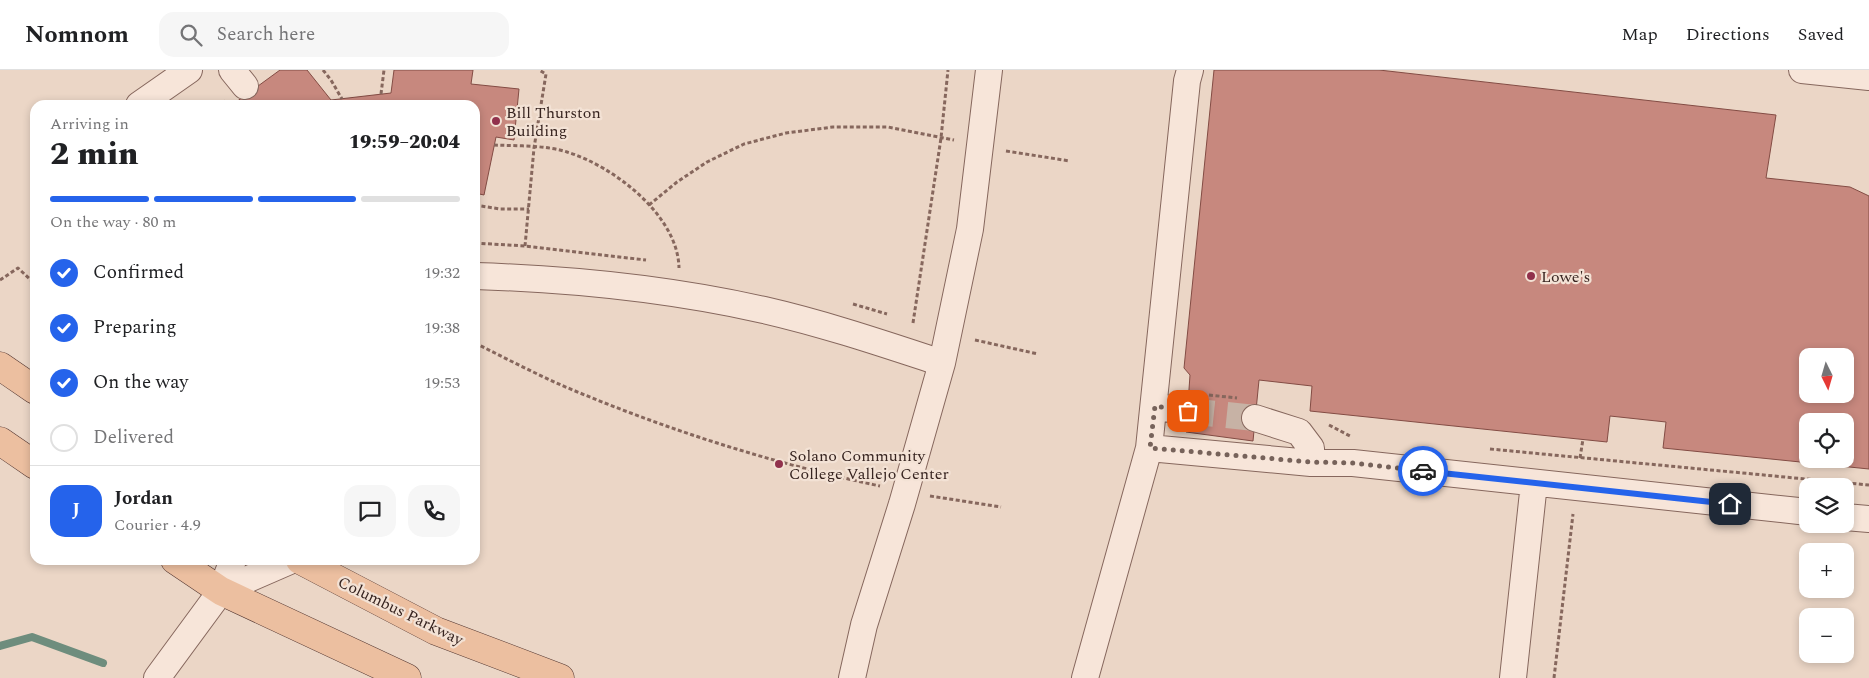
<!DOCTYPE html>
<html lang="en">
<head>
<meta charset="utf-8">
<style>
  body { margin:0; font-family:Spectral,serif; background:#f6f6f6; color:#202124; height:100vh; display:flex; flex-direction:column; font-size:19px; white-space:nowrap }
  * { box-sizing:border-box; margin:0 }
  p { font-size:16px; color:#757577 }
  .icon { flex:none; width:28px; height:28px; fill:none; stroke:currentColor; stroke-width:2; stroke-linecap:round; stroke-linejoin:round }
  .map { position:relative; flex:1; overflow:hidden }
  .sheet { position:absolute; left:30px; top:30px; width:450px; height:465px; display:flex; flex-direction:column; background:#fff; border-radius:15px; box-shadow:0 2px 8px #0003 }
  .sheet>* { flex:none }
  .needle { width:32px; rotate:175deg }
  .tools { position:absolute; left:1799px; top:278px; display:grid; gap:10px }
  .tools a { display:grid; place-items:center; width:55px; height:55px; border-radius:10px; background:#fff; box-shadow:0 2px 8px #0003; font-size:25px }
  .pin { position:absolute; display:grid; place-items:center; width:42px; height:42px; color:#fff; margin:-21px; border-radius:10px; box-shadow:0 2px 8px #0006 }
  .courier { position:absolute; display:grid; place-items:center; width:50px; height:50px; margin:-25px; border:4px solid #2563eb; border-radius:50%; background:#fff; color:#222; box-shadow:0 1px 6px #0007 }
  .summary em { font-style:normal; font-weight:800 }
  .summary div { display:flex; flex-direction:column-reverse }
  .summary { display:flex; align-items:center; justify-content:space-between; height:85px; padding:0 20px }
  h1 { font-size:32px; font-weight:800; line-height:38px }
  .bar { display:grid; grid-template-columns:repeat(4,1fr); gap:8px 5px; align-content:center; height:60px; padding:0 20px }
  .bar i { height:6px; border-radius:4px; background:#e0e0e0 }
  .bar .active { background:#2563eb }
  .bar p { grid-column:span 4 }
  .line { display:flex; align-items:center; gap:12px; padding:0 20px; border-top:1px solid #e0e0e0 }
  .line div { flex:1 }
  .round { display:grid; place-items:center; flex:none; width:52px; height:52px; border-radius:15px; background:#f6f6f6 }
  ol { padding:0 20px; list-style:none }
  li { display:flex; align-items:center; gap:15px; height:55px }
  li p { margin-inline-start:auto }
  li .icon { padding:5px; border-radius:50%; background:#2563eb; color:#fff; stroke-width:4 }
  li:last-child { color:#757577 }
  li i { width:28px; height:28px; border:2px solid #e0e0e0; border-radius:50% }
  header { display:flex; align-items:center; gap:30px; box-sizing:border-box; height:70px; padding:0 25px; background:#fff; border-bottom:1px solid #e0e0e0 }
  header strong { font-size:24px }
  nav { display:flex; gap:28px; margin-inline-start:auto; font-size:18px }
  .search { width:350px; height:45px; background:#f6f6f6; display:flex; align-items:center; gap:12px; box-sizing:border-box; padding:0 18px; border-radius:15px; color:#757577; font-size:19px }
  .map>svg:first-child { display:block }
</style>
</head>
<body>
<header>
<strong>Nomnom</strong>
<div class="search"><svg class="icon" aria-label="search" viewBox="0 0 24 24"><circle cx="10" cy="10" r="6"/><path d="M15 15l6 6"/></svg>Search here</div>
<nav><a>Map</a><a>Directions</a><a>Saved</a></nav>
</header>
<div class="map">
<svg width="1869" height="608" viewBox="0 0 1869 608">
  <rect width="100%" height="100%" fill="#ebd6c6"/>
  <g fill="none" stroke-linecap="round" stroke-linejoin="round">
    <path stroke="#6e8d7d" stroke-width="8" d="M0 576 32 567 103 593"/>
  </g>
  <path fill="#c7887e" stroke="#834c44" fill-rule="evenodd" d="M280 0H307L331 30 391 23 394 0H473L471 14 519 19 514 70 496 67 484 125 475 123V35H232Z
    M1214 0H1379L1776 45 1766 108 1850 117 1869 126V399L1663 378 1666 352 1610 346 1607 372 1310 341 1312 316 1259 310 1253 371 1186 362 1190 305 1184 298ZM1808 286H1845V324H1808ZM1808 351H1845V389H1808Z"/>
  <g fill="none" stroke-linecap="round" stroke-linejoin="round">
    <path stroke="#c7b2a5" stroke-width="26" stroke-dasharray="26 13" stroke-linecap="butt" d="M1188 341 1255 348"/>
    <g stroke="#86675d" stroke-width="28">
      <path id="minor" d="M232 0 245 16
        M1802 0 1869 7
        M139 35 189 0
        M475 206C572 209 670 219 764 240 825 254 884 274 942 293L902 434 864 555 852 608
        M942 293 970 159 989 0
        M1155 337 1188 341
        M1255 348 1299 362 1311 378V393
        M1149 378 1311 393H1353L1808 442
        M1845 447 1869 449
        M221 521 292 490
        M157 608 221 521 233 490
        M1085 608 1149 378 1187 11 1190 0
        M1513 608 1534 413"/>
    </g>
    <g stroke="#543731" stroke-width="29">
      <path id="major" d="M0 296 35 320
        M0 371 35 395
        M175 490 221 521 407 608
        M300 490 436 561 560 608"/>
    </g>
    <path stroke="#86675d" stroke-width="3" stroke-dasharray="4 2.5" stroke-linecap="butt" d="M323 0 331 10 342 29
      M381 24 384 0
      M219 35 225 31
      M494 75C518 76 545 75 567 82 613 96 678 145 679 198
      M1006 81 1070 91
      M475 135 500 139H529
      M649 135 677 112 707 92 744 74 786 63 833 57H888L954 70
      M475 173 525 176 646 190
      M525 176 534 78 546 4 539 0
      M0 210 18 198 35 214
      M853 234 887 244
      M913 253 941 68 948 0
      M975 270 1038 284
      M475 273C503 287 532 302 561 315 664 359 771 393 880 416
      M1209 325 1237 328
      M1329 355 1350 366
      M1490 379 1869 415
      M1580 388 1583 369
      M930 426 1001 437
      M1554 608 1573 444"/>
    <use href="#minor" stroke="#f7e5d9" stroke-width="26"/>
    <use href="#major" stroke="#ecbfa0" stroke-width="28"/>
  </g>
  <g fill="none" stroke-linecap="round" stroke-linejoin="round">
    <path stroke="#76625a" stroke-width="5" stroke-dasharray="0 9" d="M1188 341 1155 336 1150 378 1311 392 1353 393 1423 401"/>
    <path stroke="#2563eb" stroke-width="6" d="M1423 401 1730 434"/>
  </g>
  <g fill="#91314c" stroke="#f3e2d5" stroke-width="2">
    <circle cx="496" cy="51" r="5"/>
    <circle cx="1531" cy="206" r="5"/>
    <circle cx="779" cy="394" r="5"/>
  </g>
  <g text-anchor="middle" stroke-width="4.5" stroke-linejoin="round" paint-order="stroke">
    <g font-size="16" fill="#372420" stroke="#f3e2d5" text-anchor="start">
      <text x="506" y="48">Bill Thurston<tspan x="506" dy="18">Building</tspan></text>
      <text x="1541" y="212">Lowe's</text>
      <text x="789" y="391">Solano Community<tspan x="789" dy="18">College Vallejo Center</tspan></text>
    </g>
    <g font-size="16" fill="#372420" stroke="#f3e2d5">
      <text transform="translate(401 540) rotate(26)" y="6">Columbus Parkway</text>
    </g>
  </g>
</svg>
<div class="tools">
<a><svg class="needle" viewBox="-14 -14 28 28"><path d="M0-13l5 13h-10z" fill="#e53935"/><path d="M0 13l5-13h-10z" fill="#757577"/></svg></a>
<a><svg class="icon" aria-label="locate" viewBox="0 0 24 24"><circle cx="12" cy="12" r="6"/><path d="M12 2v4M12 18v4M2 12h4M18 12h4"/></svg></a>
<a><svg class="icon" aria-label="layers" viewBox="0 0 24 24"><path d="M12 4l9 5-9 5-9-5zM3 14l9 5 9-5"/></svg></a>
<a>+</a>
<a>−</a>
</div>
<div class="pin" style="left:1188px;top:341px;background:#ea580c"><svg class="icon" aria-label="bag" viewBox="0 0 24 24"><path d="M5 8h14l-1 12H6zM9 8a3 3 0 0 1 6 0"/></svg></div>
<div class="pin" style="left:1730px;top:434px;background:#1f2937"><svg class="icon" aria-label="home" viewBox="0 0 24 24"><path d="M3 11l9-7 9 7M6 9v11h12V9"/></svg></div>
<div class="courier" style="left:1423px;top:401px"><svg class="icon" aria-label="car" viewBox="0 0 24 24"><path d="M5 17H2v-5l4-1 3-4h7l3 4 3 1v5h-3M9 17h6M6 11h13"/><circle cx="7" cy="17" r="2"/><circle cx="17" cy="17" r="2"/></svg></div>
<section class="sheet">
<div class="summary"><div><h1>2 min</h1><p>Arriving in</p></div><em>19:59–20:04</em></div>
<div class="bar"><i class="active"></i><i class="active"></i><i class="active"></i><i></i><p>On the way · 80 m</p></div>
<ol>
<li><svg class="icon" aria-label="check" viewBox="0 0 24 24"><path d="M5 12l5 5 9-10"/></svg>Confirmed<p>19:32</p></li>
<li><svg class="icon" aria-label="check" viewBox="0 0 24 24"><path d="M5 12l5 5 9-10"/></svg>Preparing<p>19:38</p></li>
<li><svg class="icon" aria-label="check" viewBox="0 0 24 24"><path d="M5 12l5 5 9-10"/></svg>On the way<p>19:53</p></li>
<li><i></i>Delivered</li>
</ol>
<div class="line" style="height:90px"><b class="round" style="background:#2563eb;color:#fff">J</b><div><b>Jordan</b><p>Courier · 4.9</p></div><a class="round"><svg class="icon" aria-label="chat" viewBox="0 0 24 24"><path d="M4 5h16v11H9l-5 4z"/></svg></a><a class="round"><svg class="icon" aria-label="phone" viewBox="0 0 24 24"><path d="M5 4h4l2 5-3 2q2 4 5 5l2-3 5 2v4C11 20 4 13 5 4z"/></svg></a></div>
</section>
</div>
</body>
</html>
